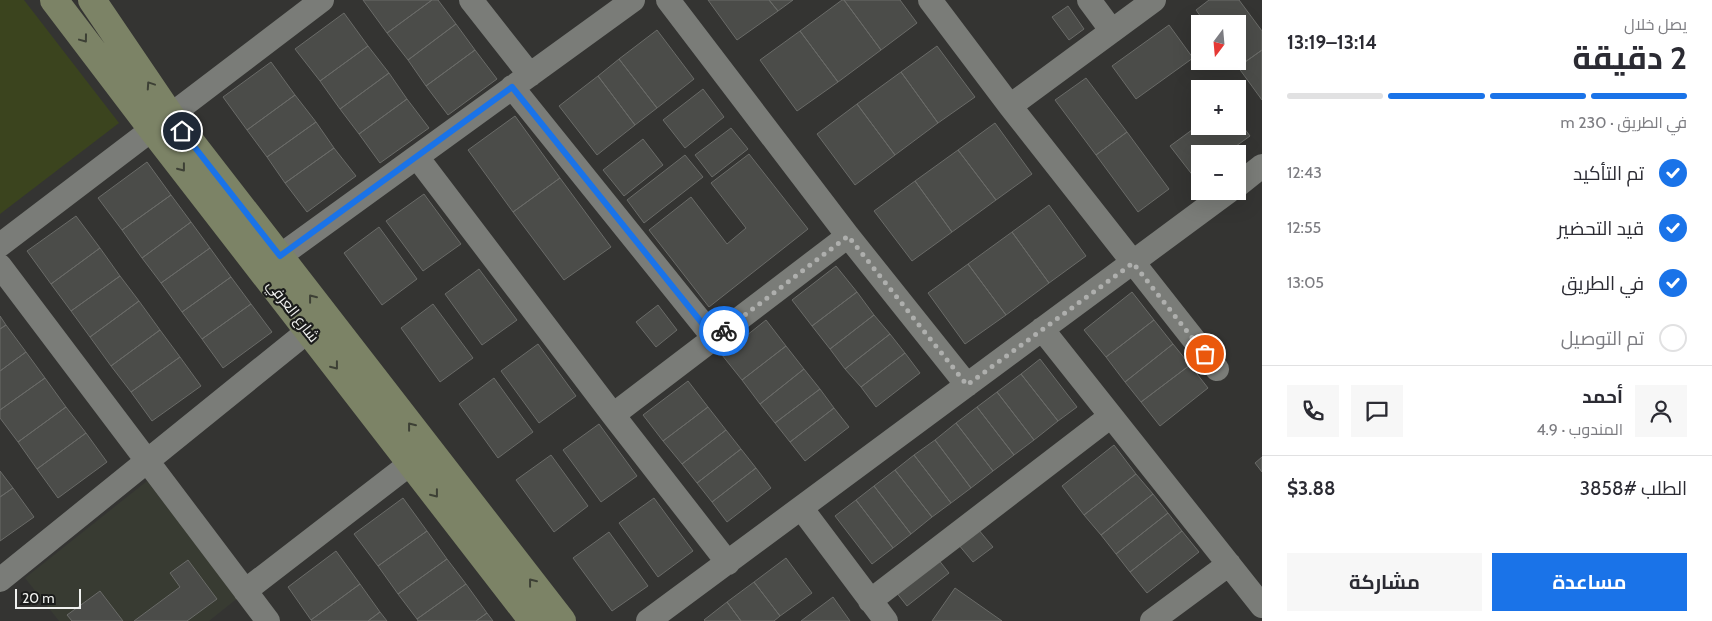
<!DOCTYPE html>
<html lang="ar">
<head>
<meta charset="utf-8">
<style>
  body { margin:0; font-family:Cabin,Cairo,sans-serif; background:#f7f7f7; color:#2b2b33; direction:rtl; height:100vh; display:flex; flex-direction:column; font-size:19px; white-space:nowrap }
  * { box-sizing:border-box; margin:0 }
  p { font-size:16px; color:#7c7c81 }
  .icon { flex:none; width:28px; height:28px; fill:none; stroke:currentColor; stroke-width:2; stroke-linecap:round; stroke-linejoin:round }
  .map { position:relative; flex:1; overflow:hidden; direction:ltr }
  .sheet { display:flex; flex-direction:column; background:#fff; width:450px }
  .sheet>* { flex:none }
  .needle { width:32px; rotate:196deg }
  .fabs { position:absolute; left:1191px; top:15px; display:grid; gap:10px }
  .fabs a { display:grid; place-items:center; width:55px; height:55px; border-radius:0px; background:#fff; box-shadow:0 5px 20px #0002; font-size:25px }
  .scale { position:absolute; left:15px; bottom:12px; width:66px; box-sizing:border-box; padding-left:5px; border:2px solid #f0f1ef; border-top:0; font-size:14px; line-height:18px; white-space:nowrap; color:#f0f1ef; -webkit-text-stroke:4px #1b1c1b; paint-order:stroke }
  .pin { position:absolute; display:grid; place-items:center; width:42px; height:42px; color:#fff; margin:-21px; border:2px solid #fff; border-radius:50%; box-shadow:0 1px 5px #0007 }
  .courier { position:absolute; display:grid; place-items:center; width:50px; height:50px; margin:-25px; border:4px solid #1a73e8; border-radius:50%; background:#fff; color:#222; box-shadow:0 1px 6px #0007 }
  .head em { font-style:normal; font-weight:700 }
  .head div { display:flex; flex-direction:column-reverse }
  .head { display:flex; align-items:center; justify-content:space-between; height:85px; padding:0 25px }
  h1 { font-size:32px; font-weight:700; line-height:38px }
  .bar { display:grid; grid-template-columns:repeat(4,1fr); gap:8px 5px; align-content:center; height:60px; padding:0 25px }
  .bar i { height:6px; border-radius:4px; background:#e1e1e2 }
  .bar .current { background:#1a73e8 }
  .bar p { grid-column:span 4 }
  .line { display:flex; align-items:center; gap:12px; padding:0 25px; border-top:1px solid #e1e1e2 }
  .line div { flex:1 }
  .round { display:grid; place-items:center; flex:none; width:52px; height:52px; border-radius:0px; background:#f7f7f7 }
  ol { padding:0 25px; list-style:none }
  li { display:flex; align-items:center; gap:15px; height:55px }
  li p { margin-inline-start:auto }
  li .icon { padding:5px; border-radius:50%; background:#1a73e8; color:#fff; stroke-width:4 }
  li:last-child { color:#7c7c81 }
  li i { width:28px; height:28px; border:2px solid #e1e1e2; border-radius:50% }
  .button { display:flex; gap:10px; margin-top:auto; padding:10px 25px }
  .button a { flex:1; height:58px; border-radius:0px; background:#1a73e8; color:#fff; font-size:20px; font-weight:700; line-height:58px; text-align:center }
  .button a+a { background:#f7f7f7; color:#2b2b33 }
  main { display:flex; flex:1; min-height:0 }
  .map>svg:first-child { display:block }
</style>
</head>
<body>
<main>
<section class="sheet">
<div class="head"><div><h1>2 دقيقة</h1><p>يصل خلال</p></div><em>13:14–13:19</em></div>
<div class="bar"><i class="current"></i><i class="current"></i><i class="current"></i><i></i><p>في الطريق · 230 m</p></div>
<ol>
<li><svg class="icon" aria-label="check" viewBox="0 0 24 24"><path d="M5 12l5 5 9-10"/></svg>تم التأكيد<p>12:43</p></li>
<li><svg class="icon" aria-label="check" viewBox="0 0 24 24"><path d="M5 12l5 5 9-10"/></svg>قيد التحضير<p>12:55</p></li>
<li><svg class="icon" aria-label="check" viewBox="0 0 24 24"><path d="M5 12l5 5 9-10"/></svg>في الطريق<p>13:05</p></li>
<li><i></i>تم التوصيل</li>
</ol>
<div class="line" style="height:90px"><a class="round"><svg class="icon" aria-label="person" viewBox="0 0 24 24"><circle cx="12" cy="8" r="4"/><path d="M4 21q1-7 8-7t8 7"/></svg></a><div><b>أحمد</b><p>المندوب · 4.9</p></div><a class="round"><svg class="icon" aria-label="chat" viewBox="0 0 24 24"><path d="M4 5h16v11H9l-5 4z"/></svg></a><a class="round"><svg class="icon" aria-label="phone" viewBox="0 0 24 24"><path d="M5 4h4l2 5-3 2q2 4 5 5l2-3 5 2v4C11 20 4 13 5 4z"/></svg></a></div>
<div class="line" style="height:65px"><div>الطلب #3858</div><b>$3.88</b></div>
<div class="button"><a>مساعدة</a><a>مشاركة</a></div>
</section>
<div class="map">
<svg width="1262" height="621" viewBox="0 0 1262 621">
  <rect width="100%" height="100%" fill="#343432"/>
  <path fill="#383b32" d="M147 481 239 597 209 621H59L25 578Z"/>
  <path fill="#3b441e" d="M0 0H24L119 123 0 214Z"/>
  <path fill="#4b4c49" stroke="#6a6b68" d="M363 0H432L387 33Z
    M432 0H438L456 24 408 60 387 33Z
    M708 0H769L778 11 737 40Z
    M769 0H793L778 11Z
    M842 0H844L881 50 838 82 800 31Z
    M844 0H900L917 23 881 50Z
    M1209 0H1239L1262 31V50L1238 67 1234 61H1238V24H1206L1196 10Z
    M1068 6 1084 29 1069 40 1052 17Z
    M344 13 368 46 320 81 295 49Z
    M456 24 475 50 426 86 408 60Z
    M1169 25 1193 58 1136 99 1112 66Z
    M657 30 694 79 657 108 619 59Z
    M800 31 838 82 797 111 760 60Z
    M368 46 389 73 340 109 320 81Z
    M937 46 975 97 938 123 901 72Z
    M475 50 497 79 448 115 426 86Z
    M1262 50V100L1238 67Z
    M619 59 657 108 635 125 598 76Z
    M271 62 295 95 247 130 223 97Z
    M901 72 938 123 895 155 857 104Z
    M389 73 407 99 359 134 340 109Z
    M598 76 635 125 597 155 559 106Z
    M1086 78 1127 132 1096 155 1055 100Z
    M703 89 724 117 685 148 663 120Z
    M295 95 316 122 267 157 247 130Z
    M407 99 429 128 380 163 359 134Z
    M857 104 895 155 855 185 817 134Z
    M515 116 560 178 513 212 468 150Z
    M1238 120 1250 136 1225 154H1200V172L1194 177 1170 146 1200 124V126H1238Z
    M316 122 334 148 285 183 267 157Z
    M995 123 1032 174 996 200 958 150Z
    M731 128 748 149 712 177 695 155Z
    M1127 132 1169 189 1138 212 1096 155Z
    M643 139 663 165 624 196 603 170Z
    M334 148 356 176 307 212 285 183Z
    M958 150 996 200 952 232 915 181Z
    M749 154 808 229 709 307 649 230 691 197 727 244 746 228 711 183Z
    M685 155 703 177 644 223 627 200Z
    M147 162 171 195 122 230 98 198Z
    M560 178 611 247 564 280 513 212Z
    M915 181 952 232 912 261 874 211Z
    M424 194 461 244 423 271 386 221Z
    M171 195 191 222 142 258 122 230Z
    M1049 205 1086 256 1049 283 1012 232Z
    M76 216 100 248 51 284 27 251Z
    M191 222 210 248 161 283 142 258Z
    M379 227 417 279 382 305 344 253Z
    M1012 232 1049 283 1006 315 968 264Z
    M100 248 120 276 71 311 51 284Z
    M210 248 231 277 182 312 161 283Z
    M968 264 1006 315 965 344 928 293Z
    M836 266 857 292 812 326 792 300Z
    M479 269 517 320 482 345 445 294Z
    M120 276 139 301 90 337 71 311Z
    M231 277 251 304 202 339 182 312Z
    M857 292 874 315 830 349 812 326Z
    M1132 292 1154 320 1106 357 1084 330Z
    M139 301 160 330 111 366 90 337Z
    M251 304 272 332 223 368 202 339Z
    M433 304 473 358 440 382 401 328Z
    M658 305 677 330 656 347 636 322Z
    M874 315 890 334 845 369 830 349Z
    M0 316 6 325 0 329Z
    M766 320 786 346 742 380 722 355Z
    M1154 320 1173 344 1125 382 1106 357Z
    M6 325 26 352 0 371V329Z
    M160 330 180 357 131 392 111 366Z
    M890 334 905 353 861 387 845 369Z
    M538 344 576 396 539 423 501 371Z
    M1173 344 1190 365 1141 402 1125 382Z
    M786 346 804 369 760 404 742 380Z
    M26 352 45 378 0 410V371Z
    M905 353 920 373 876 407 861 387Z
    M180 357 201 386 152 421 131 392Z
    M1040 359 1077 407 1058 421 1021 374Z
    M1190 365 1208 388 1160 426 1141 402Z
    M804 369 820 389 775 423 760 404Z
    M1021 374 1058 421 1034 440 997 392Z
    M45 378 66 407 18 442 0 418V410Z
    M494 378 533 432 498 458 459 404Z
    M688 381 708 407 663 441 643 415Z
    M820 389 834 408 790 442 775 423Z
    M997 392 1034 440 1014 455 977 407Z
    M66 407 86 433 37 469 18 442Z
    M708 407 726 430 682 464 663 441Z
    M977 407 1014 455 993 471 956 423Z
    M834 408 849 427 805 461 790 442Z
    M956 423 993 471 971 488 935 440Z
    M599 424 637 476 601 502 563 450Z
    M726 430 741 449 697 483 682 464Z
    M86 433 107 462 58 498 37 469Z
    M935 440 971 488 951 503 914 455Z
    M1114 445 1136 474 1084 515 1062 486Z
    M741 449 756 468 712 502 697 483Z
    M551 455 588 506 554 532 516 480Z
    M914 455 951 503 932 517 895 470Z
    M1262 457V472L1255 463Z
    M756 468 771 488 727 522 712 502Z
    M895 470 932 517 911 534 874 486Z
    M0 471 13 488 0 497Z
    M1136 474 1153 494 1101 535 1084 515Z
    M874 486 911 534 893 548 856 500Z
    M13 488 34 517 0 541V497Z
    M1153 494 1168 513 1116 554 1101 535Z
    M403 498 427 531 378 566 354 534Z
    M654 498 693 551 658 577 619 523Z
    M856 500 893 548 872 564 835 516Z
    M1168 513 1182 531 1130 572 1116 554Z
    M978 529 993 547 973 562 958 544Z
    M427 531 447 559 398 594 378 566Z
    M1182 531 1199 552 1147 593 1130 572Z
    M609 532 648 586 612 611 573 558Z
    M336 551 360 584 311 620 288 587Z
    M786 558 812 593 780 616 754 582Z
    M447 559 466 584 417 619 398 594Z
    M938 559 949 573 907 606 896 592Z
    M188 560 217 599 187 621H134L180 587 170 573Z
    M754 582 780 616 774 621H741L727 602Z
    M360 584 380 612 368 621H312L311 620Z
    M466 584 487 613 476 621H418L417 619Z
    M955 588 1002 621H932Z
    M100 591 123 621H72L67 615Z
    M833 597 850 621H801Z
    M727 602 741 621H705L704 620Z
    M380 612 387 621H368Z
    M487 613 493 621H476Z"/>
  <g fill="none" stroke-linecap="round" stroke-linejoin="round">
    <path stroke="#7a7c78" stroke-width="24" d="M471 0 530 75
      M668 0 848 236 967 385
      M930 0 1010 106 1217 369
      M1089 0 1112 31
      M512 87 714 338
      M1010 106 1154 0
      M417 157 613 415 728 563
      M1238 185 1262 166
      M0 245 322 0
      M280 256 633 0
      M0 266 268 621
      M1042 329 1262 606
      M613 415 848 236
      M802 509 886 621
      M0 580 308 331
      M245 591 411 463
      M870 601 1111 416
      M648 621 1229 191
      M1152 621 1229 564"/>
    <path stroke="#7c8366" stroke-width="28" d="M54 0 152 129 533 621
      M92 0 170 115 562 621"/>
  </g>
  <defs><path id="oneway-chevron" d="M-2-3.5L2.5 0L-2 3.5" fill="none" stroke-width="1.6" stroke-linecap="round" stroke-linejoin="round" transform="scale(1.25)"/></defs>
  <g stroke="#3d4035">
    <use href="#oneway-chevron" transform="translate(84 39) rotate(53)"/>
    <use href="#oneway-chevron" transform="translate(150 85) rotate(-124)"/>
    <use href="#oneway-chevron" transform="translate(182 168) rotate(52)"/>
    <use href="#oneway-chevron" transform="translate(312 298) rotate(-128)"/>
    <use href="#oneway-chevron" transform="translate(335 366) rotate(52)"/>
    <use href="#oneway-chevron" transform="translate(411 426) rotate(-128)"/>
    <use href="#oneway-chevron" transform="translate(435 494) rotate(52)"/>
    <use href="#oneway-chevron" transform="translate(532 582) rotate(-128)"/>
  </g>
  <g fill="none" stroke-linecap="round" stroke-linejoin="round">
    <path stroke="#aeafad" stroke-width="5" stroke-dasharray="0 9" d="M724 331 848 236 967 385 1133 263 1205 354"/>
    <path stroke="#1a73e8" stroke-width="6" d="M182 131 280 256 512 87 714 338 724 331"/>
  </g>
  <g text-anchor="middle" stroke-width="4.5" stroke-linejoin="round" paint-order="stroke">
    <g font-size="15" fill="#f0f1ef" stroke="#1b1c1b">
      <text transform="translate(293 311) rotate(52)" y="5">شارع العرفي</text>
    </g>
  </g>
</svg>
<div class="fabs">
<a><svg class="needle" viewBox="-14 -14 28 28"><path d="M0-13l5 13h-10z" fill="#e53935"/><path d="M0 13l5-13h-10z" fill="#7c7c81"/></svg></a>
<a>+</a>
<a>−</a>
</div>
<div class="scale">20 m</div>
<div class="pin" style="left:1205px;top:354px;background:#ea580c"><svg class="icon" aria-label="bag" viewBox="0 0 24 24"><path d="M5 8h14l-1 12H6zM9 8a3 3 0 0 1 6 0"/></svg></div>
<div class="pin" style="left:182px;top:131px;background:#1f2937"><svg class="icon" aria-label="home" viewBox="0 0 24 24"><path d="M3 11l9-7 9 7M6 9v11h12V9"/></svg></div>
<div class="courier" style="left:724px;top:331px"><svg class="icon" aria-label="bike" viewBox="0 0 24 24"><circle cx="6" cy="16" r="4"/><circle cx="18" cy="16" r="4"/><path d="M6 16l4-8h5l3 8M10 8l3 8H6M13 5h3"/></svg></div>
</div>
</main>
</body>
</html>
